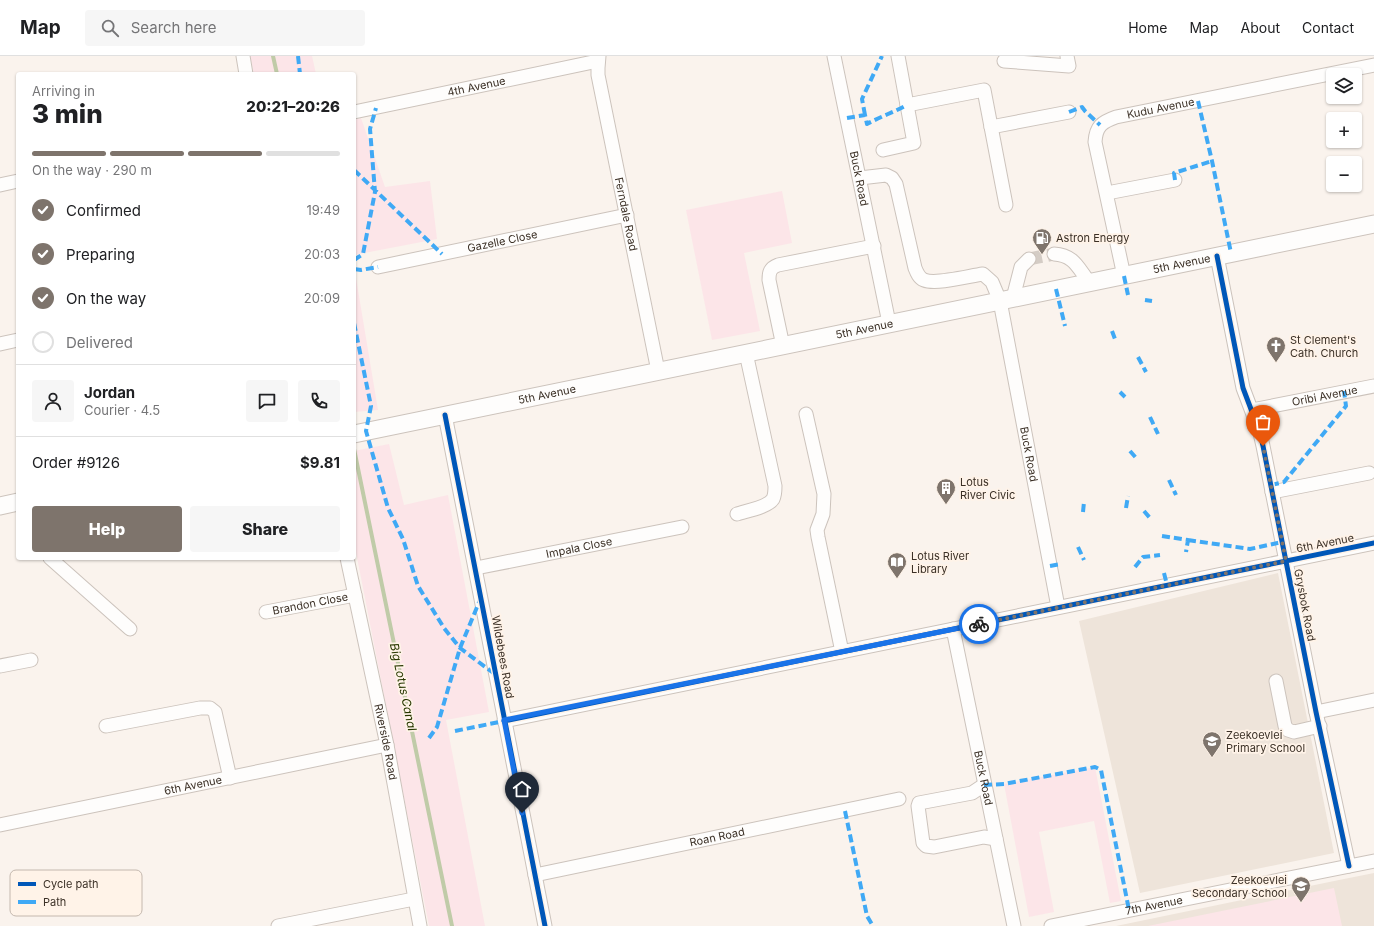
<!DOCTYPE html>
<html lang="en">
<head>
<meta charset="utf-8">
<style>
  body { margin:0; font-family:Inter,sans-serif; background:#f6f6f6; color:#202124; height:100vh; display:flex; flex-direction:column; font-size:15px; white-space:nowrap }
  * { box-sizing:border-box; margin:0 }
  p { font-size:13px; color:#757577 }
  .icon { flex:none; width:22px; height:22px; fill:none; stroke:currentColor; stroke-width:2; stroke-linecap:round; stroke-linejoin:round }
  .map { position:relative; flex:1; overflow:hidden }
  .side { position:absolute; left:16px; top:16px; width:340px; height:488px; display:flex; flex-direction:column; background:#fff; border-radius:4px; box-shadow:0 1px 3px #0004 }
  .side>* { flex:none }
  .controls { position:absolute; left:1326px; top:12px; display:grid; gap:8px }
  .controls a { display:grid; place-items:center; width:36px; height:36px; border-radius:4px; background:#fff; box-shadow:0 1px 3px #0004; font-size:20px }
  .pin { position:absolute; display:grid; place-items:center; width:34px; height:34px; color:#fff; margin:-41px -17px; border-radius:50% 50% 50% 0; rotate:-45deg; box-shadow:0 0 4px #0007 }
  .pin .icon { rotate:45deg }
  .courier { position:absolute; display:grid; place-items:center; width:40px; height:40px; margin:-20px; border:3px solid #1a73e8; border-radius:50%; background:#fff; color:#222; box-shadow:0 1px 5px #0007 }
  .headline em { font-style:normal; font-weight:800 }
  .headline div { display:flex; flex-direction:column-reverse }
  .headline { display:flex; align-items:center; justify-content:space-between; height:68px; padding:0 16px }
  h1 { font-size:26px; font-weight:800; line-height:30px }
  .bar { display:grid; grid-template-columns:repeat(4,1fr); gap:6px 4px; align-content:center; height:48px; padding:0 16px }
  .bar i { height:5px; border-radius:3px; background:#e0e0e0 }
  .bar .active { background:#7e746c }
  .bar p { grid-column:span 4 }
  .line { display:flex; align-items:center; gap:10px; padding:0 16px; border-top:1px solid #e0e0e0 }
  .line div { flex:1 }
  .round { display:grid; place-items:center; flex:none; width:42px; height:42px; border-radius:4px; background:#f6f6f6 }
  ol { padding:0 16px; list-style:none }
  li { display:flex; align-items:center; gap:12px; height:44px }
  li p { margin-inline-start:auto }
  li .icon { padding:4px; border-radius:50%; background:#7e746c; color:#fff; stroke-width:4 }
  li:last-child { color:#757577 }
  li i { width:22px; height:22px; border:2px solid #e0e0e0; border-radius:50% }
  .button { display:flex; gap:8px; margin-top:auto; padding:8px 16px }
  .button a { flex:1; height:46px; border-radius:4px; background:#7e746c; color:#fff; font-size:16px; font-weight:800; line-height:46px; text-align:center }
  .button a+a { background:#f6f6f6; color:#202124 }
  header { display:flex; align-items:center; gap:24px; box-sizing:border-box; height:56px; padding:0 20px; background:#fff; border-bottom:1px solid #e0e0e0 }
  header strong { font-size:19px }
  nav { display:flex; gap:22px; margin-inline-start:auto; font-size:14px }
  .search { width:280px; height:36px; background:#f6f6f6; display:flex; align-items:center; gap:10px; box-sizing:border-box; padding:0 14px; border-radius:4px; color:#757577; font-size:15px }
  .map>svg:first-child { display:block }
</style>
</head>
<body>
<header>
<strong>Map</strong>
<div class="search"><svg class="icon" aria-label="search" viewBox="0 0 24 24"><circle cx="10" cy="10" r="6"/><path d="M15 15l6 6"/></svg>Search here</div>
<nav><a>Home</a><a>Map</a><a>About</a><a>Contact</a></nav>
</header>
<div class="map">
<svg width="1374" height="870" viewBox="0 0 1374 870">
  <rect width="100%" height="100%" fill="#faf3ed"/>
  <path fill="#eee4da" d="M1278 517 1334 797 1140 837 1079 565Z
    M1374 817V870H1116L1339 824Z"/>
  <path fill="#fce5e8" d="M250 0H312L316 18H254Z
    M361 62 385 131 430 125 437 183 354 199V64Z
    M782 135 792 187 744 197 760 275 712 284 686 154Z
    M354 210 378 354 354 356Z
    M389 388 404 449 448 439 489 656 446 664 485 870H429L354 486V395Z
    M1095 711 1121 845 1110 847 1094 765 1039 776 1054 856 1029 861 1004 728Z
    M1334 832 1342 870H1148Z"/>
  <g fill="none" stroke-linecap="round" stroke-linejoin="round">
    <path stroke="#c0cba8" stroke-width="4" d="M273 0 277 18
      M354 393 452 870"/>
    <path stroke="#d4ccc5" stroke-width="13" stroke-dasharray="13 6" stroke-linecap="butt" d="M1029 203 1054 198"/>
    <g stroke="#ccc3bc" stroke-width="15">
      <g id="minor">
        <path d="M243 0 246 18"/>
        <path id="s1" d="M599 0 598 12V19L658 315"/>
        <path id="s2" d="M834 0 889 267"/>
        <path d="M1004 5 1069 10 1067 0"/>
        <path d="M907 49 984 34 1006 149"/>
        <path id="s3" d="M354 56 598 5"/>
        <path d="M991 71 1069 56"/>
        <path d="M883 94 914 87 898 0"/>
        <path id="s4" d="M860 122 886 119 892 122 896 128 915 212C917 217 919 222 924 224 936 229 969 220 983 218L992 226 1000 245 1058 551"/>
        <path d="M0 129 18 125"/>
        <path d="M1107 137 1175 124"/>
        <path d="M1054 198C1074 199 1078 212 1089 226"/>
        <path d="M1217 200 1243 332 1260 377 1263 390 1316 656 1349 810"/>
        <path id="s5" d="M378 211 627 159"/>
        <path id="s6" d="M1124 220 1095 86C1096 70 1102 66 1116 61L1374 9"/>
        <path d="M1013 242 1021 211 1029 203"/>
        <path d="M0 288 18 284"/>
        <path d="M783 290 769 224C769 216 770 212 778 209L874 190"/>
        <path id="s7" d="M1252 354 1374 330"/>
        <path d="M806 358 824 438 823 458 817 474 818 481 842 596"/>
        <path d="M445 359 545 870"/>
        <path d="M1272 436 1369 417"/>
        <path d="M737 458C746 455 768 451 773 443 775 439 775 434 775 430L746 297"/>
        <path d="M50 502 130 573"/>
        <path id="s8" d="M347 502 387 689 420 870"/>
        <path id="s9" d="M476 512 682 471"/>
        <path id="s10" d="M266 556 355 539"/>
        <path id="s11" d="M953 573 1014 870"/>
        <path d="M0 610 31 604"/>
        <path d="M1276 625 1285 670 1288 674 1294 676 1320 670"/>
        <path d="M1316 656 1374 644"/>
        <path d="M504 665 1374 487"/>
        <path d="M106 670 200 652H210L215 656 230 722"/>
        <path d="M984 729 972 737 919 747 918 750 923 787 926 790 934 791 984 781 996 783"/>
        <path id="s12" d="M0 769 387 689"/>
        <path id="s13" d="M535 819 899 743"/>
        <path d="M278 870 414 843"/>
        <path id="s14" d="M1051 870 1374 805"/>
      </g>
    </g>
    <g stroke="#ccc3bc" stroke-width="19">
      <g id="major">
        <path id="s15" d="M354 378 1374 168"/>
        <path d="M0 450 18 446"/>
      </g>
    </g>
    <use href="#minor" stroke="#fefdfc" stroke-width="13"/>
    <use href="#major" stroke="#fefdfc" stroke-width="17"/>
    <path stroke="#3fa9f5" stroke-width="4" stroke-dasharray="8 4" stroke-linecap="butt" d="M298 0 300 18
      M1198 45 1212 105 1231 197
      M1069 56 1082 51 1085 55 1100 69
      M865 59 862 43 882 0
      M847 62 865 59 867 68C880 61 894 56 907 49
      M354 114 442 198
      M1175 124 1174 117 1212 105
      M354 204 363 198 375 136 370 73 376 52
      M354 213 361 214 378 211
      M1124 220 1128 239
      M1056 233 1065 270
      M1145 244 1152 245
      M354 267 371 350 366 375 388 452 403 483 418 530 444 572 460 592 496 619
      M1112 275 1115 283
      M1138 301 1146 316
      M1120 336 1125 341
      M1150 361 1158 378
      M1130 395 1137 403
      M1169 424 1176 439
      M1271 429 1284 426 1346 350 1344 335
      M1126 452 1128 440
      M1144 455 1150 462
      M1083 456 1084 446
      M1162 480 1188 484 1186 496
      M1188 484 1250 493 1282 486
      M1078 491 1084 504
      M1050 510 1061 508
      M1135 511 1143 501 1160 499
      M1164 517 1167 529
      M455 675 504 665
      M429 682 437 671 460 592 480 544
      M984 729 1004 728 1095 711 1101 714 1129 854
      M845 755 867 860 873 870"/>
    <g stroke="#fff3e8" stroke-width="8">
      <path id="cycleway" d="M1217 200 1243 332 1260 377 1263 390 1316 656 1349 810
        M445 359 545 870
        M504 665 1374 487"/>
    </g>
    <use href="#cycleway" stroke="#0057b8" stroke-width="5"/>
  </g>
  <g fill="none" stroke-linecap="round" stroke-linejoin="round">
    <path stroke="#7e746c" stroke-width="4" stroke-dasharray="0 7.2" d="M979 568 1286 505 1263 390"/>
    <path stroke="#1a73e8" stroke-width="5" d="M522 757 504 664 979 568"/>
  </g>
  <defs>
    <g id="fuel-pin" transform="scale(1)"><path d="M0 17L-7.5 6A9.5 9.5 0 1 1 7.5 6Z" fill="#7e746c" stroke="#fff3e8"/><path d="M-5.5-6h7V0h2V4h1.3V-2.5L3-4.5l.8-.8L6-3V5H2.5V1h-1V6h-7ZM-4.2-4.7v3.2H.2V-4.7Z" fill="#fff"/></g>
    <g id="church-pin" transform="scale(1)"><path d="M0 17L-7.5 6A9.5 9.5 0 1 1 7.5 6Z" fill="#7e746c" stroke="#fff3e8"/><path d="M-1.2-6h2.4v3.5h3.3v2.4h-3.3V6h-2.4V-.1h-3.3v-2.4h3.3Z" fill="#fff"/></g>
    <g id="building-pin" transform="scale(1)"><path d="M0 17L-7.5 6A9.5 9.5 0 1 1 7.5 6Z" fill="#7e746c" stroke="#fff3e8"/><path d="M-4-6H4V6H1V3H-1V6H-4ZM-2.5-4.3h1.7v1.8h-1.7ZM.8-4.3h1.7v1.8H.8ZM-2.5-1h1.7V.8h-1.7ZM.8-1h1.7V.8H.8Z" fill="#fff"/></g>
    <g id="library-pin" transform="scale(1)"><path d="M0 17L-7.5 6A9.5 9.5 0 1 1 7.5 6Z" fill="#7e746c" stroke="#fff3e8"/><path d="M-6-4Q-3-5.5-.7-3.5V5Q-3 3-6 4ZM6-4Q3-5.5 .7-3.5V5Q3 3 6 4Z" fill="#fff"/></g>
    <g id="school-pin" transform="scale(1)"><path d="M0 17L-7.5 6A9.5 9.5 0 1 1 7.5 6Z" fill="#7e746c" stroke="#fff3e8"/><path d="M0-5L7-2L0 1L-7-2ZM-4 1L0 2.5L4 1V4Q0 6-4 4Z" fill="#fff"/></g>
  </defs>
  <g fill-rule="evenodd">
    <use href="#fuel-pin" x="1042" y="182"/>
    <use href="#church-pin" x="1276" y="290"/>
    <use href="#building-pin" x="946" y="432"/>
    <use href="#library-pin" x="897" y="506"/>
    <use href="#school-pin" x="1212" y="685"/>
    <use href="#school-pin" x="1301" y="830"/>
  </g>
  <g text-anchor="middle" stroke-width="3.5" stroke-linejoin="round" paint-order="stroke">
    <g font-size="11" fill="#3b3026" stroke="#fff3e8">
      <text dy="4" stroke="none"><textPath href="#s3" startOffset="125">4th Avenue</textPath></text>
      <text dy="4" stroke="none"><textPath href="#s6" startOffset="218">Kudu Avenue</textPath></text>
      <text dy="4" stroke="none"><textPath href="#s2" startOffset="125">Buck Road</textPath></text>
      <text dy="4" stroke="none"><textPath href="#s1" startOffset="161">Ferndale Road</textPath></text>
      <text dy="4" stroke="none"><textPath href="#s5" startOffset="127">Gazelle Close</textPath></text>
      <text dy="4" stroke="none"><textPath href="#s15" startOffset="845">5th Avenue</textPath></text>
      <text dy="4" stroke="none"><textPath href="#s15" startOffset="521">5th Avenue</textPath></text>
      <text dy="4" stroke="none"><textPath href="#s15" startOffset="197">5th Avenue</textPath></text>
      <text dy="4" stroke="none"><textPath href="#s7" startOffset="74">Oribi Avenue</textPath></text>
      <text dy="4" stroke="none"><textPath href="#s4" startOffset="390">Buck Road</textPath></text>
      <text transform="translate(1325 487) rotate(-11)" y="4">6th Avenue</text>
      <text dy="4" stroke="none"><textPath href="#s9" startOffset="105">Impala Close</textPath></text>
      <text dy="4" stroke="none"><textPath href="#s10" startOffset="45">Brandon Close</textPath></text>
      <text transform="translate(1305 549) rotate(79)" y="4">Grysbok Road</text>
      <text transform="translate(503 601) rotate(80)" y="4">Wildebees Road</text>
      <text dy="4" stroke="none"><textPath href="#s8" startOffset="188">Riverside Road</textPath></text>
      <text dy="4" stroke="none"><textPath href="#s11" startOffset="152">Buck Road</textPath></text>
      <text dy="4" stroke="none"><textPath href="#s12" startOffset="197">6th Avenue</textPath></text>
      <text dy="4" stroke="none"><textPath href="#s13" startOffset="186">Roan Road</textPath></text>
      <text dy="4" stroke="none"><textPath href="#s14" startOffset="105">7th Avenue</textPath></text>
    </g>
    <g font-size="11" fill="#3b3026" stroke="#fff3e8" text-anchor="start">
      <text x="1056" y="186">Astron Energy</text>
      <text x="1290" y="288">St Clement's<tspan x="1290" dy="13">Cath. Church</tspan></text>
      <text x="960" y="430">Lotus<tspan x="960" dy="13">River Civic</tspan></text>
      <text x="911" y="504">Lotus River<tspan x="911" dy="13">Library</tspan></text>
      <text x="1226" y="683">Zeekoevlei<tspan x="1226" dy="13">Primary School</tspan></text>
      <text x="1287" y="828" text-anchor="end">Zeekoevlei<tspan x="1287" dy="13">Secondary School</tspan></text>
    </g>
    <g font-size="12" font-style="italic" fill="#283801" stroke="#fff3e8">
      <text transform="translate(403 631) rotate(78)" y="4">Big Lotus Canal</text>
    </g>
  </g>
  <rect x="10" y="814" width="132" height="46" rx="6" fill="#fff3e8" stroke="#c4b8ae" stroke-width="1"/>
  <rect x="18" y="826" width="18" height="4" fill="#0057b8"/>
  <rect x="18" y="844" width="18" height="4" fill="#3fa9f5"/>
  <g font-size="11" fill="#3b3026">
    <text x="43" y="832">Cycle path</text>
    <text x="43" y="850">Path</text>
  </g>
</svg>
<div class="controls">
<a><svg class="icon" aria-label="layers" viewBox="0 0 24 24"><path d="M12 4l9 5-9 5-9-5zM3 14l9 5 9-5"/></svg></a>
<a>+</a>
<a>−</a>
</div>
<div class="pin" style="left:1263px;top:390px;background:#ea580c"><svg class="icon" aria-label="bag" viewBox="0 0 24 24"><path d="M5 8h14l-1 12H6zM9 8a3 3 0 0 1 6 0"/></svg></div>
<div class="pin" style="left:522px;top:757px;background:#1f2937"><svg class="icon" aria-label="home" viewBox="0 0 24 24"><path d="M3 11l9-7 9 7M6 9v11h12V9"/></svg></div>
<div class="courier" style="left:979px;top:568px"><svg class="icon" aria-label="bike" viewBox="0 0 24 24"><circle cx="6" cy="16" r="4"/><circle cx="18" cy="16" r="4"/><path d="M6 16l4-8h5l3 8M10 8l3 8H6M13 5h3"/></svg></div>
<section class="side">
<div class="headline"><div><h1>3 min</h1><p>Arriving in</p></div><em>20:21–20:26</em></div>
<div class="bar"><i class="active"></i><i class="active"></i><i class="active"></i><i></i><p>On the way · 290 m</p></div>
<ol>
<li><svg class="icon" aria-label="check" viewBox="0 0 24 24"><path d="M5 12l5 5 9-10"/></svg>Confirmed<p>19:49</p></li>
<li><svg class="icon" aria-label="check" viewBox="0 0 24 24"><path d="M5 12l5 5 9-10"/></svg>Preparing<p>20:03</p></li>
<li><svg class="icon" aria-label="check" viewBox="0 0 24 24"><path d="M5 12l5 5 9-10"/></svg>On the way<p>20:09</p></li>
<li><i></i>Delivered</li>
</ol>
<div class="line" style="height:72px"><a class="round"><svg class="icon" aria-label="person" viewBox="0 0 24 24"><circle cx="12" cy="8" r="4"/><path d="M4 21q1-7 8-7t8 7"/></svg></a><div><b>Jordan</b><p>Courier · 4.5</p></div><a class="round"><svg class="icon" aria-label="chat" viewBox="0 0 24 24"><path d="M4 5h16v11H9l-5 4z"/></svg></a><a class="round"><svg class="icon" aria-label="phone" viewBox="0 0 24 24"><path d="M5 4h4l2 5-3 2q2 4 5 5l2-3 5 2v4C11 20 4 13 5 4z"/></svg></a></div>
<div class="line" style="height:52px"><div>Order #9126</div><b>$9.81</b></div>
<div class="button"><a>Help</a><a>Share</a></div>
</section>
</div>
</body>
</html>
